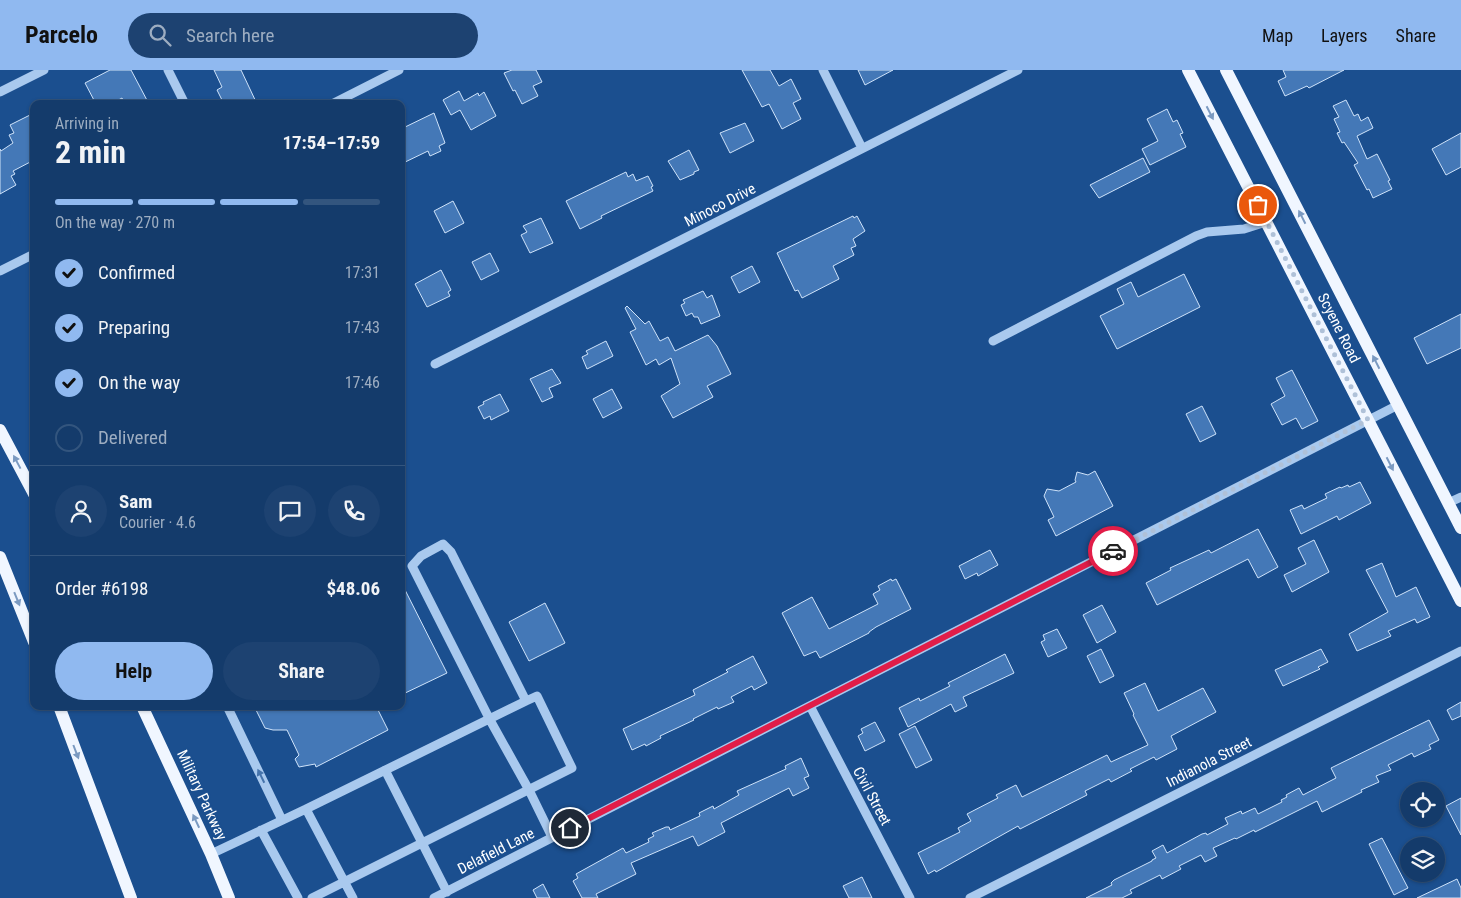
<!DOCTYPE html>
<html lang="en">
<head>
<meta charset="utf-8">
<style>
  body { margin:0; font-family:"Roboto Condensed",sans-serif; background:#1d4271; color:#f1f3f6; height:100vh; display:flex; flex-direction:column; font-size:19px; white-space:nowrap }
  * { box-sizing:border-box; margin:0 }
  p { font-size:16px; color:#9dadc1 }
  .icon { flex:none; width:28px; height:28px; fill:none; stroke:currentColor; stroke-width:2; stroke-linecap:round; stroke-linejoin:round }
  .map { position:relative; flex:1; overflow:hidden }
  .side { position:absolute; left:30px; top:30px; width:375px; height:610px; display:flex; flex-direction:column; background:#143b6b; border-radius:10px; box-shadow:0 1px 4px #0004,0 0 0 1px #33557e }
  .side>* { flex:none }
  .buttons { position:absolute; left:1400px; top:712px; display:grid; gap:10px }
  .buttons a { display:grid; place-items:center; width:45px; height:45px; border-radius:50%; background:#143b6b; box-shadow:0 1px 4px #0004,0 0 0 1px #33557e; font-size:25px }
  .pin { position:absolute; display:grid; place-items:center; width:42px; height:42px; color:#fff; margin:-21px; border:2px solid #fff; border-radius:50%; box-shadow:0 1px 5px #0007 }
  .courier { position:absolute; display:grid; place-items:center; width:50px; height:50px; margin:-25px; border:4px solid #e11d48; border-radius:50%; background:#fff; color:#222; box-shadow:0 1px 6px #0007 }
  .headline em { font-style:normal; font-weight:700 }
  .headline div { display:flex; flex-direction:column-reverse }
  .headline { display:flex; align-items:center; justify-content:space-between; height:85px; padding:0 25px }
  h1 { font-size:32px; font-weight:700; line-height:38px }
  .bar { display:grid; grid-template-columns:repeat(4,1fr); gap:8px 5px; align-content:center; height:60px; padding:0 25px }
  .bar i { height:6px; border-radius:4px; background:#33557e }
  .bar .current { background:#90b9f0 }
  .bar p { grid-column:span 4 }
  .line { display:flex; align-items:center; gap:12px; padding:0 25px; border-top:1px solid #33557e }
  .line div { flex:1 }
  .round { display:grid; place-items:center; flex:none; width:52px; height:52px; border-radius:26px; background:#1d4271 }
  ol { padding:0 25px; list-style:none }
  li { display:flex; align-items:center; gap:15px; height:55px }
  li p { margin-inline-start:auto }
  li .icon { padding:5px; border-radius:50%; background:#90b9f0; color:#111; stroke-width:4 }
  li:last-child { color:#9dadc1 }
  li i { width:28px; height:28px; border:2px solid #33557e; border-radius:50% }
  .action { display:flex; gap:10px; margin-top:auto; padding:10px 25px }
  .action a { flex:1; height:58px; border-radius:30px; background:#90b9f0; color:#111; font-size:20px; font-weight:700; line-height:58px; text-align:center }
  .action a+a { background:#1d4271; color:#f1f3f6 }
  header { display:flex; align-items:center; gap:30px; box-sizing:border-box; height:70px; padding:0 25px; background:#90b9f0; color:#111 }
  header strong { font-size:24px }
  nav { display:flex; gap:28px; margin-inline-start:auto; font-size:18px }
  .search { width:350px; height:45px; background:#1d4271; display:flex; align-items:center; gap:12px; box-sizing:border-box; padding:0 18px; border-radius:28px; color:#9dadc1; font-size:19px }
  .map>svg:first-child { display:block }
</style>
</head>
<body>
<header>
<strong>Parcelo</strong>
<div class="search"><svg class="icon" aria-label="search" viewBox="0 0 24 24"><circle cx="10" cy="10" r="6"/><path d="M15 15l6 6"/></svg>Search here</div>
<nav><a>Map</a><a>Layers</a><a>Share</a></nav>
</header>
<div class="map">
<svg width="1461" height="828" viewBox="0 0 1461 828">
  <rect width="100%" height="100%" fill="#1b4f8f"/>
  <path fill="#4478b7" stroke="#cfe3fa" d="M110 0H131L149 34H125L122 28 111 34H96L85 13Z
    M214 0H241L257 34H224L217 20 222 17Z
    M512 0H536L542 12 533 16 538 26 522 34 515 20 513 21 504 3Z
    M742 0H770L779 16 791 9 801 29 793 33 801 49 782 59 769 34 762 37Z
    M858 0H893L865 15Z
    M1283 0H1344L1309 18 1307 16 1285 26 1278 11 1286 7Z
    M459 21 464 31 478 23 479 26 484 22 496 46 471 60 460 40 451 45 443 30Z
    M1346 30 1354 46 1358 44 1361 51 1368 47 1373 58 1357 66 1367 89 1377 84 1390 110 1388 111 1392 119 1373 128 1369 119 1367 120 1354 95 1358 93 1344 72 1342 73 1337 63 1340 62 1334 49 1339 47 1333 36Z
    M1167 39 1173 52 1177 50 1183 63 1180 64 1186 77 1150 95 1142 79 1158 71 1147 49Z
    M34 43V90L13 101 15 104 11 106 16 115 0 124V79L1 81 13 73 9 65 14 63 10 55Z
    M434 43 445 73 439 76 441 81 430 86 428 81 401 94V59Z
    M745 53 754 71 730 83 720 63Z
    M1461 63V97L1446 105 1432 79Z
    M689 80 699 100 694 102V104L680 110 668 91Z
    M1143 88 1150 102 1099 128 1090 115Z
    M626 102 628 107 633 104 636 111 648 106 653 116 651 117 653 121 601 146 602 148 580 159 566 131Z
    M453 131 464 153 445 163 434 141Z
    M853 146 854 148 857 146 865 161 853 169 856 176 851 178 854 185 833 196 839 209 802 228 798 220 795 221 777 183Z
    M541 148 553 173 530 183 521 165 527 162 523 156Z
    M490 183 499 201 481 210 472 192Z
    M752 196 760 212 739 223 731 207Z
    M441 200 451 220 448 222 450 226 427 237 415 214Z
    M1184 204 1200 237 1117 279 1100 246 1124 234 1117 219 1131 212 1138 227Z
    M703 221 707 228 712 225 720 246 701 254 698 247H694L692 243 686 246 681 235 685 233 683 230Z
    M627 236 645 254 649 251 660 271 668 267 675 281 708 265 717 276 731 304 707 316 713 327 673 348 661 326 680 314 671 288 659 295 656 289 646 295 630 262 636 259 625 238Z
    M1461 244V278L1427 294 1414 268Z
    M606 271 613 286 587 299 582 287 588 284 586 281Z
    M552 299 561 313 549 318 553 327 542 332 530 309Z
    M1292 300 1318 351 1302 359 1296 348 1282 355 1271 334 1285 326 1276 308Z
    M612 319 622 338 603 348 593 329Z
    M500 324 509 341 491 350 490 346 484 349 478 337 484 334 483 332Z
    M1202 336 1216 364 1200 372 1186 344Z
    M1095 401 1113 436 1056 466 1048 450 1054 447 1044 426 1047 419 1059 421 1076 412 1075 410 1077 402 1088 405Z
    M1360 412 1371 433 1339 450 1337 446 1301 464 1290 440 1302 435 1304 439 1327 428 1325 424 1340 417 1341 418 1348 415 1349 417Z
    M1258 459 1278 497 1258 508 1248 489 1157 535 1146 513 1171 500 1170 498 1209 480 1211 483Z
    M1314 470 1329 502 1292 522 1284 505 1306 494 1298 478Z
    M990 480 998 495 978 506 977 503 965 509 959 496Z
    M1382 493 1396 527 1416 517 1430 547 1417 553 1415 549 1388 561 1391 566 1357 581 1349 564 1388 542 1366 500Z
    M891 509 892 511 896 509 911 539 876 557 869 562V563L820 588 816 581 804 586 782 543 812 527 829 559 878 534 873 524 880 520 878 516Z
    M401 512 447 603 401 625Z
    M545 533 565 573 529 591 509 552Z
    M1102 535 1116 562 1097 573 1083 545Z
    M1057 559 1067 578 1048 587 1041 572 1045 570 1043 565Z
    M1101 579 1114 606 1100 613 1087 586Z
    M1321 579 1328 592 1318 597 1320 599 1283 616 1275 600Z
    M1005 584 1014 603 963 627 967 636 955 642 951 634 908 657 899 638 919 628 920 631 950 616 948 613Z
    M753 586 767 613 754 620 752 616 731 627 734 632 718 639 717 637 693 649 694 650 660 666 661 668 646 676 645 674 632 680 623 659 695 625 693 620 728 602 726 600Z
    M1145 613 1158 641 1203 618 1216 642 1171 666 1177 679 1156 690 1154 687 1130 699 1132 701 1111 712 1109 709 1085 721 1087 725 1020 759 1018 756 936 802 935 800 928 804 918 783 960 762 958 758 971 751 967 744 998 728 996 725 1016 715 1022 727 1107 685 1111 692 1148 675 1133 645 1134 644 1124 623Z
    M1461 632V646L1452 650 1447 640Z
    M254 636H376L388 660 316 697 315 694 299 697 295 689 299 685 287 660H273L265 658Z
    M1429 650 1439 670 1429 675 1431 679 1414 687 1412 683 1388 695 1391 700 1376 706 1379 712 1361 720 1362 722 1322 742 1317 731 1255 762 1254 760 1236 769 1235 768 1213 778 1217 786 1205 792 1201 785 1179 796 1181 799 1162 809 1160 805 1130 820 1132 823 1122 828H1086L1112 815 1111 813 1114 810 1152 791V790L1156 788 1152 781 1163 775 1167 783 1202 764 1206 763 1207 765 1228 754 1225 748 1241 741 1242 744 1255 738 1258 744 1282 732 1281 730 1287 727 1286 725 1299 718 1303 725 1336 708 1331 698Z
    M875 652 885 671 865 681 858 666 863 663 861 659Z
    M915 656 932 690 916 698 899 664Z
    M801 688 809 706 804 708 809 718 793 726 789 718 721 753 725 762 698 776 693 766 631 793 636 804 596 824 598 828H582L573 811 578 808 576 804 623 778 626 783 649 772 648 769 654 766 652 763 666 757H669L670 760 700 746 699 743 713 736 714 739 739 725 737 721 786 699 785 696Z
    M1461 728V765L1446 736Z
    M1382 768 1408 818 1394 825 1369 774Z
    M862 807 872 828H849L843 816Z
    M1457 809 1461 818V828H1417Z
    M543 814 550 828H537L533 820Z"/>
  <g fill="none" stroke-linecap="round" stroke-linejoin="round">
    <path stroke="#a9c9ee" stroke-width="9" d="M168 0 185 34
      M823 0 862 78
      M0 22 44 0
      M332 34 399 0
      M0 201 34 184
      M993 271 1196 166 1207 162 1244 159 1266 152
      M435 294 1018 0
      M1448 433 1461 427
      M227 636 282 750
      M810 636 910 828
      M385 700 447 822
      M306 739 526 631 451 482 443 474 421 486 412 496 490 650 529 720 552 767
      M261 760 298 828
      M211 784 306 739 353 828
      M312 828 572 698 537 626 526 631
      M434 828 1398 335
      M970 828 1461 581"/>
    <path stroke="#f0f6ff" stroke-width="12" d="M1188 0 1461 531
      M1226 0 1461 458
      M0 360 34 424
      M0 487 34 572
      M59 636 131 828
      M142 636 211 784 229 828"/>
  </g>
  <defs><path id="oneway-solid" d="M-6-.8H1V-3.2L6.5 0L1 3.2V.8H-6Z" transform="scale(1.25)"/></defs>
  <g fill="#7b9ac1">
    <use href="#oneway-solid" transform="translate(1210 43) rotate(63)"/>
    <use href="#oneway-solid" transform="translate(1302 147) rotate(-117)"/>
    <use href="#oneway-solid" transform="translate(1376 292) rotate(-117)"/>
    <use href="#oneway-solid" transform="translate(17 392) rotate(-118)"/>
    <use href="#oneway-solid" transform="translate(1390 394) rotate(63)"/>
    <use href="#oneway-solid" transform="translate(17 529) rotate(68)"/>
    <use href="#oneway-solid" transform="translate(76 682) rotate(69)"/>
    <use href="#oneway-solid" transform="translate(196 751) rotate(-115)"/>
  </g>
  <use fill="#4674ac" href="#oneway-solid" transform="translate(261 706) rotate(-116)"/>
  <g fill="none" stroke-linecap="round" stroke-linejoin="round">
    <path stroke="#afc1d8" stroke-width="5" stroke-dasharray="0 9" d="M1113 481 1368 350 1258 135"/>
    <path stroke="#e11d48" stroke-width="6" d="M570 758 1113 481"/>
  </g>
  <g text-anchor="middle" stroke-width="4" stroke-linejoin="round" paint-order="stroke">
    <g font-size="15" fill="#fff" stroke="#1b4f8f">
      <text transform="translate(720 135) rotate(-27)" y="5">Minoco Drive</text>
      <text transform="translate(1339 258) rotate(63)" y="5">Scyene Road</text>
      <text transform="translate(1209 692) rotate(-27)" y="5">Indianola Street</text>
      <text transform="translate(202 725) rotate(65)" y="5">Military Parkway</text>
      <text transform="translate(872 726) rotate(62)" y="5">Civil Street</text>
      <text transform="translate(496 781) rotate(-27)" y="5">Delafield Lane</text>
    </g>
  </g>
</svg>
<div class="buttons">
<a><svg class="icon" aria-label="locate" viewBox="0 0 24 24"><circle cx="12" cy="12" r="6"/><path d="M12 2v4M12 18v4M2 12h4M18 12h4"/></svg></a>
<a><svg class="icon" aria-label="layers" viewBox="0 0 24 24"><path d="M12 4l9 5-9 5-9-5zM3 14l9 5 9-5"/></svg></a>
</div>
<div class="pin" style="left:1258px;top:135px;background:#ea580c"><svg class="icon" aria-label="bag" viewBox="0 0 24 24"><path d="M5 8h14l-1 12H6zM9 8a3 3 0 0 1 6 0"/></svg></div>
<div class="pin" style="left:570px;top:758px;background:#1f2937"><svg class="icon" aria-label="home" viewBox="0 0 24 24"><path d="M3 11l9-7 9 7M6 9v11h12V9"/></svg></div>
<div class="courier" style="left:1113px;top:481px"><svg class="icon" aria-label="car" viewBox="0 0 24 24"><path d="M5 17H2v-5l4-1 3-4h7l3 4 3 1v5h-3M9 17h6M6 11h13"/><circle cx="7" cy="17" r="2"/><circle cx="17" cy="17" r="2"/></svg></div>
<section class="side">
<div class="headline"><div><h1>2 min</h1><p>Arriving in</p></div><em>17:54–17:59</em></div>
<div class="bar"><i class="current"></i><i class="current"></i><i class="current"></i><i></i><p>On the way · 270 m</p></div>
<ol>
<li><svg class="icon" aria-label="check" viewBox="0 0 24 24"><path d="M5 12l5 5 9-10"/></svg>Confirmed<p>17:31</p></li>
<li><svg class="icon" aria-label="check" viewBox="0 0 24 24"><path d="M5 12l5 5 9-10"/></svg>Preparing<p>17:43</p></li>
<li><svg class="icon" aria-label="check" viewBox="0 0 24 24"><path d="M5 12l5 5 9-10"/></svg>On the way<p>17:46</p></li>
<li><i></i>Delivered</li>
</ol>
<div class="line" style="height:90px"><a class="round"><svg class="icon" aria-label="person" viewBox="0 0 24 24"><circle cx="12" cy="8" r="4"/><path d="M4 21q1-7 8-7t8 7"/></svg></a><div><b>Sam</b><p>Courier · 4.6</p></div><a class="round"><svg class="icon" aria-label="chat" viewBox="0 0 24 24"><path d="M4 5h16v11H9l-5 4z"/></svg></a><a class="round"><svg class="icon" aria-label="phone" viewBox="0 0 24 24"><path d="M5 4h4l2 5-3 2q2 4 5 5l2-3 5 2v4C11 20 4 13 5 4z"/></svg></a></div>
<div class="line" style="height:65px"><div>Order #6198</div><b>$48.06</b></div>
<div class="action"><a>Help</a><a>Share</a></div>
</section>
</div>
</body>
</html>
